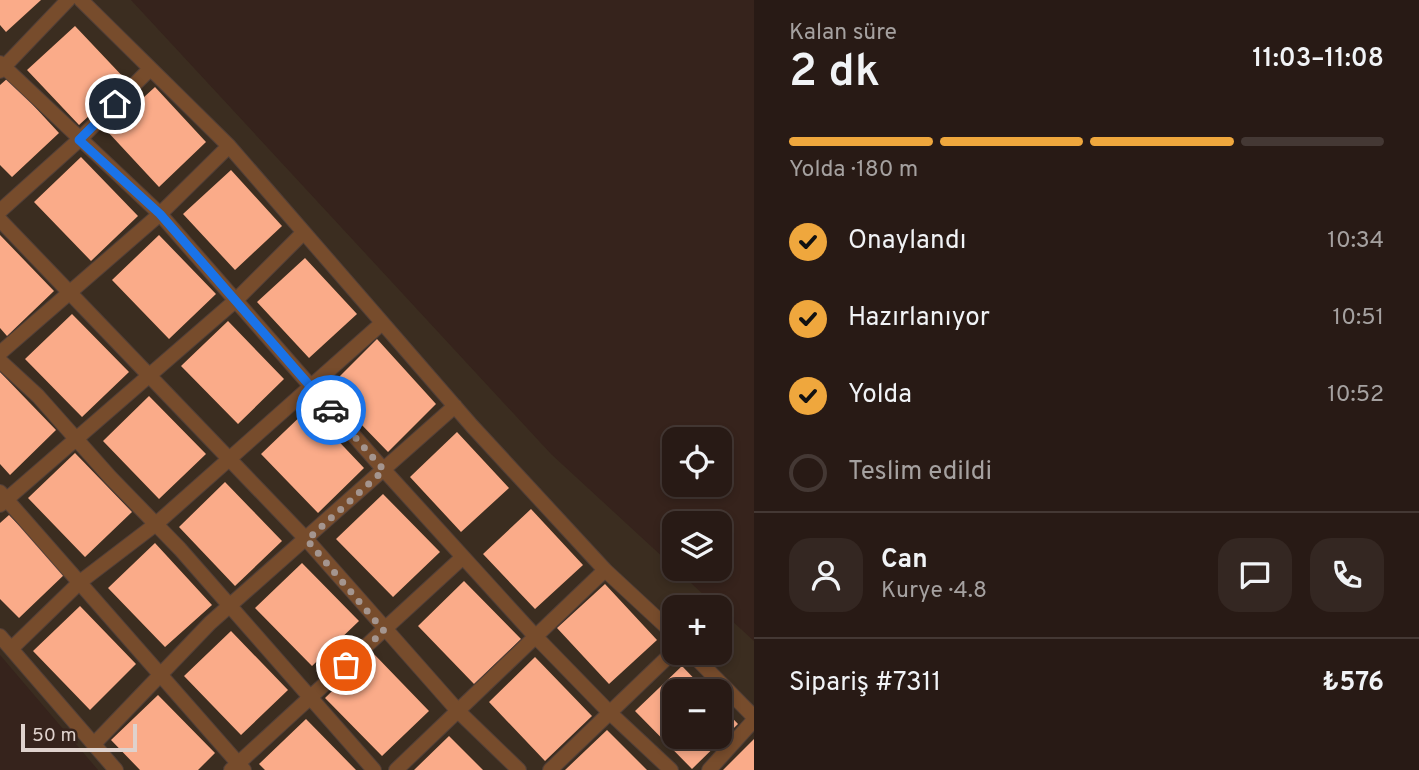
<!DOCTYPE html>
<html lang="tr">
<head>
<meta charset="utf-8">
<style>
  body { margin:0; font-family:Overpass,sans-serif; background:#342722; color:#f1f3f6; height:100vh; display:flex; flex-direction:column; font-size:26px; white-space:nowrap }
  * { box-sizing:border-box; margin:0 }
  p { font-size:23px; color:#a5a1a0 }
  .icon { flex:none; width:38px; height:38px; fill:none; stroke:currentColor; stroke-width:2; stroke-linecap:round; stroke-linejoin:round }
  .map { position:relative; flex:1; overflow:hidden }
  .details { display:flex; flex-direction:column; background:#281a15; width:665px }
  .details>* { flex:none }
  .buttons { position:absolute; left:662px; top:427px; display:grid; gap:14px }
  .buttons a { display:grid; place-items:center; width:70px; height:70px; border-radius:14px; background:#281a15; box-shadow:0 4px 10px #0003,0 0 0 2px #443834; font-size:35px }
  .scale { position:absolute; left:21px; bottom:18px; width:116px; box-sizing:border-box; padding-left:7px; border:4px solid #dfd2cd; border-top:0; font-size:19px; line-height:24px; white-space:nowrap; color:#dfd2cd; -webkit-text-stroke:5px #36231c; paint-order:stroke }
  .pin { position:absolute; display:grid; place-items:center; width:60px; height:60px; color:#fff; margin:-30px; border:4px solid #fff; border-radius:50%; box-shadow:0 2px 7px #0007 }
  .courier { position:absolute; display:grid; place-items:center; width:70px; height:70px; margin:-35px; border:5px solid #1a73e8; border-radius:50%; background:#fff; color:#222; box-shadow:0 2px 9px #0007 }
  .headline em { font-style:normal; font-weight:600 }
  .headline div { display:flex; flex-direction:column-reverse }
  .headline { display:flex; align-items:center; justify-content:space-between; height:119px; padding:0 35px }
  h1 { font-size:46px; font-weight:600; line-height:52px }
  .bar { display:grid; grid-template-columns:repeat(4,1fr); gap:10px 7px; align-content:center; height:84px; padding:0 35px }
  .bar i { height:9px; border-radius:5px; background:#443834 }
  .bar .current { background:#efa73d }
  .bar p { grid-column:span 4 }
  .line { display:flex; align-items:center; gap:18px; padding:0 35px; border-top:2px solid #443834 }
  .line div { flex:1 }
  .round { display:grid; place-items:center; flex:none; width:74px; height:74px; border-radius:21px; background:#342722 }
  ol { padding:0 35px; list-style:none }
  li { display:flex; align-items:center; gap:21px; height:77px }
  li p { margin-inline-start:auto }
  li .icon { padding:7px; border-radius:50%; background:#efa73d; color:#111; stroke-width:4 }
  li:last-child { color:#a5a1a0 }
  li i { width:38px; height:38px; border:4px solid #443834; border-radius:50% }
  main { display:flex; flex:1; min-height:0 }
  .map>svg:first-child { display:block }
</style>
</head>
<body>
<main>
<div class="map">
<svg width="754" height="770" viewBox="0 0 754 770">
  <rect width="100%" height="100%" fill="#36231c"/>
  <path fill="#3b2d20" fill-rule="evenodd" d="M0 0H131L551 454 717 607H674V653H719V609L754 641V770H98L0 655ZM674 691H719V737H674Z"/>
  <path fill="#faab89" d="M0 0H41L6 32 0 25Z
    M75 26 127 81 79 125 27 70Z
    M8 78 59 133 12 177 0 165V85Z
    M155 87 206 142 159 187 107 131Z
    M81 157 138 216 91 261 34 202Z
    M231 170 282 226 235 270 183 214Z
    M0 235 54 291 7 336 0 328Z
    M159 235 216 294 169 339 112 280Z
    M305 258 357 314 309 358 257 302Z
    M72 314 129 372 82 417 25 359Z
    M228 321 284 379 238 424 181 366Z
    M377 339 436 404 388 452 327 389Z
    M0 372 56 430 10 475 0 464Z
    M149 396 206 454 159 499 103 441Z
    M308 409 364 468 318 513 261 454Z
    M457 432 509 488 461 532 410 477Z
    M75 453 132 512 85 557 28 498Z
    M225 482 282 541 235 586 179 527Z
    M383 494 440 552 393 597 336 539Z
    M531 509 583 565 535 609 483 554Z
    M9 515 66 573 19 618 0 599V523Z
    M155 543 212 605 165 647 108 588Z
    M302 563 359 621 312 666 255 608Z
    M464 581 521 639 474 684 418 626Z
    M605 584 657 640 609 684 557 628Z
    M80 606 136 664 90 710 33 651Z
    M231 631 288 690 241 735 184 676Z
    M372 652 429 711 382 756 325 698Z
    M535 657 592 716 545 761 489 702Z
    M682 666 706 691H674V737H719V704L738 724 692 769 635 711Z
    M158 695 215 753 198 770H140L111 740Z
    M306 719 356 770H265L259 764Z
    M607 730 647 770H565Z
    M449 736 483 770H414Z
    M754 739V770H723Z"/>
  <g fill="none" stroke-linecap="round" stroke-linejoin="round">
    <g stroke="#513f38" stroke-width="16">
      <path id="street" d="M81 0 229 146 472 426 605 570 674 634
        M0 63 160 214 384 470 535 636 609 712 671 770
        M0 71 68 0
        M0 211 79 140 150 69
        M0 220 307 540 458 711 519 770
        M0 353 160 214 229 146
        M0 361 38 396 110 477 180 549 374 770
        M0 492 244 770
        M0 505 235 301 303 233
        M0 636 116 770
        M12 648 80 582 156 524 381 324
        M691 653 754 717
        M94 744 210 623 455 406
        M231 770 463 557
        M396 770 605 570
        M550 770 674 651
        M709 770 754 720"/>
    </g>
    <use href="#street" stroke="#774c2c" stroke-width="14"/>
  </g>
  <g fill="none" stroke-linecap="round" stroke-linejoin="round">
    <path stroke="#a4958f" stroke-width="7" stroke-dasharray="0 12.6" d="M331 410 384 470 307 540 384 631 346 665"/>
    <path stroke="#1a73e8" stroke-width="9" d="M115 104 79 140 160 214 331 410"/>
  </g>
</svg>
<div class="buttons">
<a><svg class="icon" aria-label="locate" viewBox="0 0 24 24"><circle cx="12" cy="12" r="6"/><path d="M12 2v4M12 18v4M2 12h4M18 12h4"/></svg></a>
<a><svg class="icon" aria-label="layers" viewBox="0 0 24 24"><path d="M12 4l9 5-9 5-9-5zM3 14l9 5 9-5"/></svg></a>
<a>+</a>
<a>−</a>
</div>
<div class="scale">50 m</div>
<div class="pin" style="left:346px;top:665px;background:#ea580c"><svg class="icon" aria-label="bag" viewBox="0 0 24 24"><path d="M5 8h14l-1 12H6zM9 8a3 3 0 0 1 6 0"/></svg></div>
<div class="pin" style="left:115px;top:104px;background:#1f2937"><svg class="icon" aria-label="home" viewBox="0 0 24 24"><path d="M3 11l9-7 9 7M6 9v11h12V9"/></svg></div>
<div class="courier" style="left:331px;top:410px"><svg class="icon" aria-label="car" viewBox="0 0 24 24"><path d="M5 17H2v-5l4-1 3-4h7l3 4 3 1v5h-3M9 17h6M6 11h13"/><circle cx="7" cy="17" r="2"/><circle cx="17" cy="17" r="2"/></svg></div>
</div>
<section class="details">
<div class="headline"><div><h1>2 dk</h1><p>Kalan süre</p></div><em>11:03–11:08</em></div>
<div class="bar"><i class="current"></i><i class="current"></i><i class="current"></i><i></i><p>Yolda · 180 m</p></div>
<ol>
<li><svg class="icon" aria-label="check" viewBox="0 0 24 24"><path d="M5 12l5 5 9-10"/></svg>Onaylandı<p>10:34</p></li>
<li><svg class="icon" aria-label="check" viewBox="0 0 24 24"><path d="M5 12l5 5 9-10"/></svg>Hazırlanıyor<p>10:51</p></li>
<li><svg class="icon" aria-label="check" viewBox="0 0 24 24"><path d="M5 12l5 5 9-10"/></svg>Yolda<p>10:52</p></li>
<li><i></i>Teslim edildi</li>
</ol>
<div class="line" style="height:126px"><a class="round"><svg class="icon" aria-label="person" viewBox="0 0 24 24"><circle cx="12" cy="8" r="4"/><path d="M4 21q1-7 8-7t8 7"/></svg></a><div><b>Can</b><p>Kurye · 4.8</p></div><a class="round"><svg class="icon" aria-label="chat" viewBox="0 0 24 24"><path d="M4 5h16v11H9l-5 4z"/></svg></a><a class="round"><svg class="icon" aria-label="phone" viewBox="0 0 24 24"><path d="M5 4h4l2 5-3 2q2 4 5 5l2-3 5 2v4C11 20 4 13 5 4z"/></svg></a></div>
<div class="line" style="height:91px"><div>Sipariş #7311</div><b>₺576</b></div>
</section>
</main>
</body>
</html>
